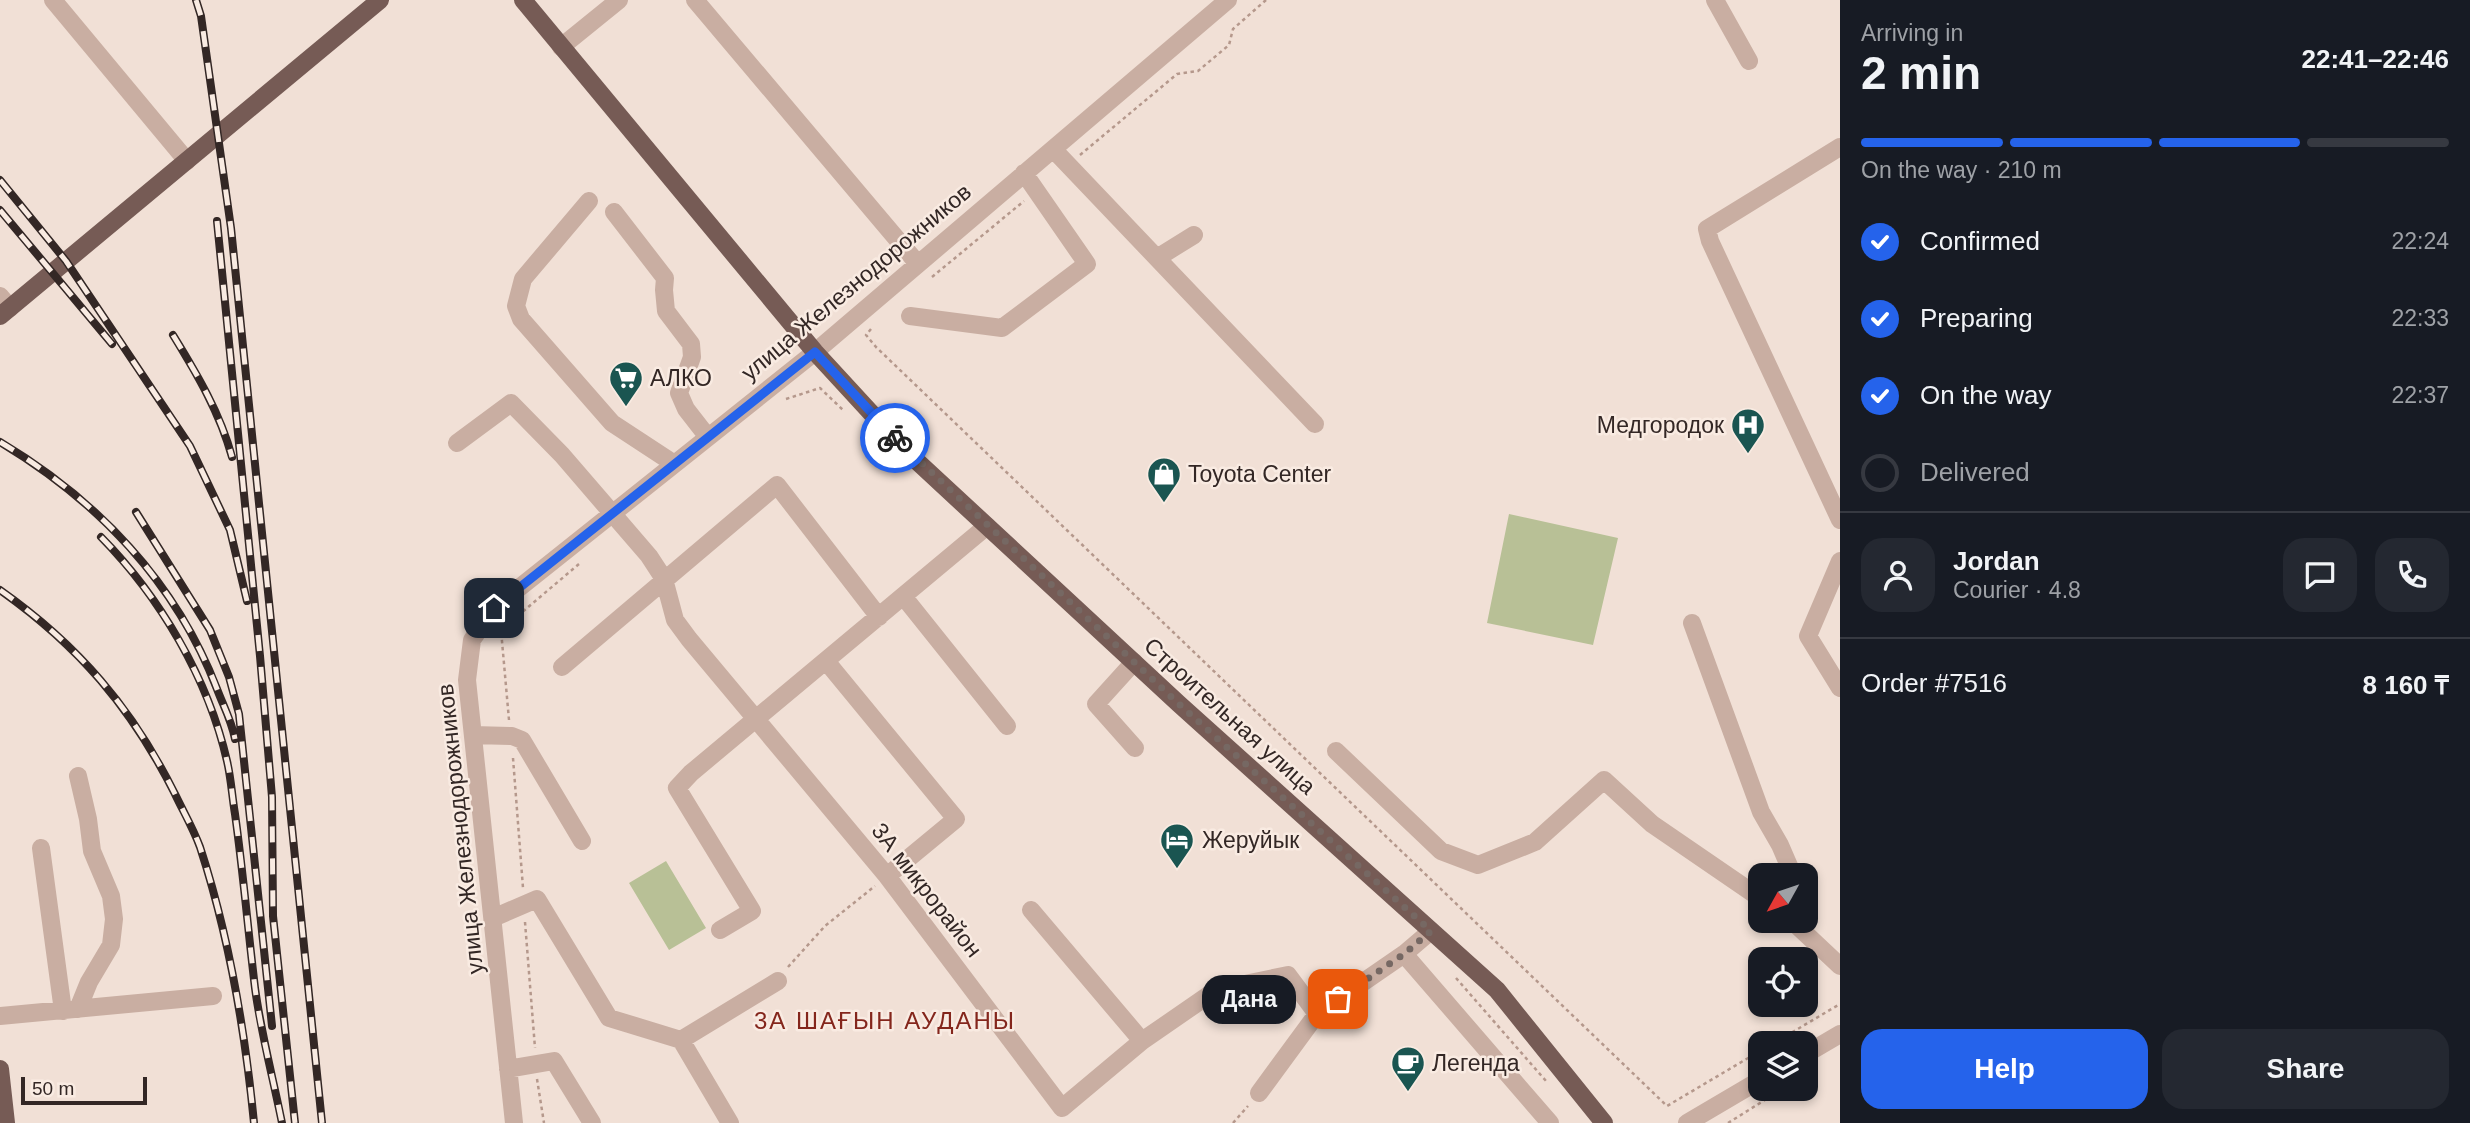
<!DOCTYPE html>
<html lang="en">
<head>
<meta charset="utf-8">
<style>
  body { margin:0; font-family:Arial,sans-serif; background:#242831; color:#f1f3f6; height:100vh; display:flex; flex-direction:column; font-size:26px; white-space:nowrap }
  * { box-sizing:border-box; margin:0 }
  p { font-size:23px; color:#9ea1a6 }
  .icon { flex:none; width:38px; height:38px; fill:none; stroke:currentColor; stroke-width:2; stroke-linecap:round; stroke-linejoin:round }
  .map { position:relative; flex:1; overflow:hidden }
  .side { display:flex; flex-direction:column; background:#171b24; width:630px }
  .side>* { flex:none }
  .needle { width:46px; rotate:230deg }
  .tools { position:absolute; left:1748px; top:863px; display:grid; gap:14px }
  .tools a { display:grid; place-items:center; width:70px; height:70px; border-radius:14px; background:#171b24; box-shadow:0 4px 10px #0003; font-size:35px }
  .scale { position:absolute; left:21px; bottom:18px; width:126px; box-sizing:border-box; padding-left:7px; border:4px solid #332725; border-top:0; font-size:19px; line-height:24px; white-space:nowrap; color:#332725; -webkit-text-stroke:5px #f9ebe2; paint-order:stroke }
  .pin { position:absolute; display:grid; place-items:center; width:60px; height:60px; color:#fff; margin:-30px; border-radius:14px; box-shadow:0 4px 10px #0006 }
  .courier { position:absolute; display:grid; place-items:center; width:70px; height:70px; margin:-35px; border:5px solid #2563eb; border-radius:50%; background:#fff; color:#222; box-shadow:0 2px 9px #0007 }
  .bubble { position:absolute; height:49px; border-radius:21px; background:#171b24; box-shadow:0 4px 10px #0003; font-size:23px; font-weight:700; line-height:49px; text-align:center }
  .summary em { font-style:normal; font-weight:700 }
  .summary div { display:flex; flex-direction:column-reverse }
  .summary { display:flex; align-items:center; justify-content:space-between; height:119px; padding:0 21px }
  h1 { font-size:46px; font-weight:700; line-height:52px }
  .bar { display:grid; grid-template-columns:repeat(4,1fr); gap:10px 7px; align-content:center; height:84px; padding:0 21px }
  .bar i { height:9px; border-radius:5px; background:#363941 }
  .bar .current { background:#2563eb }
  .bar p { grid-column:span 4 }
  .line { display:flex; align-items:center; gap:18px; padding:0 21px; border-top:2px solid #363941 }
  .line div { flex:1 }
  .round { display:grid; place-items:center; flex:none; width:74px; height:74px; border-radius:21px; background:#242831 }
  ol { padding:0 21px; list-style:none }
  li { display:flex; align-items:center; gap:21px; height:77px }
  li p { margin-inline-start:auto }
  li .icon { padding:7px; border-radius:50%; background:#2563eb; color:#fff; stroke-width:4 }
  li:last-child { color:#9ea1a6 }
  li i { width:38px; height:38px; border:4px solid #363941; border-radius:50% }
  .button { display:flex; gap:14px; margin-top:auto; padding:14px 21px }
  .button a { flex:1; height:80px; border-radius:21px; background:#2563eb; color:#fff; font-size:28px; font-weight:700; line-height:80px; text-align:center }
  .button a+a { background:#242831; color:#f1f3f6 }
  main { display:flex; flex:1; min-height:0 }
  .map>svg:first-child { display:block }
</style>
</head>
<body>
<main>
<div class="map">
<svg width="1840" height="1123" viewBox="0 0 1840 1123">
  <rect width="100%" height="100%" fill="#f1e0d6"/>
  <path fill="#b8c096" d="M1509 514 1618 538 1593 645 1487 623Z
    M666 861 706 928 669 950 629 883Z"/>
  <g fill="none" stroke-linecap="round" stroke-linejoin="round">
    <path stroke="#b5988c" stroke-width="2.5" stroke-dasharray="3.5 3.5" stroke-linecap="butt" d="M1080 155 1177 74 1198 71 1229 45 1233 29 1266 0
      M932 277 1024 201
      M871 329 866 335 876 347 1667 1106 1760 1051
      M786 399 820 388 843 410
      M509 720 501 630 579 564
      M513 758 523 888
      M525 922 535 1048
      M788 967 825 926 875 886
      M1456 978 1546 1081
      M1774 1043 1840 1004
      M537 1079 544 1123
      M1233 1123 1248 1106
      M1728 1123 1784 1088"/>
    <path stroke="#c9aea2" stroke-width="18" d="M53 0 187 161
      M695 0 918 264
      M1715 0 1749 61
      M561 47 619 0
      M1840 147 1707 229 1710 241 1840 520
      M1053 149 1315 424
      M589 201 523 279 516 306 521 319 612 423 673 463
      M614 212 665 278 664 290 666 311 691 344 692 357 679 393 686 409 707 436
      M1157 258 1194 235
      M0 296 10 308
      M910 316 1002 328 1087 264 1024 173
      M457 443 511 403 562 455 649 556 664 579 675 620 689 639 887 876 1062 1108 1142 1041 1216 990 1288 975 1317 1014 1404 954 1431 931
      M1840 561 1808 636 1840 688
      M903 596 1007 726
      M1692 623 1761 812 1780 845 1793 875
      M826 661 956 819 887 876
      M1134 662 1096 704 1135 748
      M562 667 777 485 879 617
      M473 735 512 736 522 740 582 841
      M1336 751 1441 851 1478 865 1535 842 1604 780 1652 824 1760 898
      M78 776 88 819 92 851 111 896 114 919 111 945 89 982 78 1009
      M41 848 63 1011
      M1031 910 1142 1041
      M493 918 537 899 609 1018 681 1040 730 1123
      M1791 920 1840 966
      M720 930 752 911 677 788 691 773 987 526
      M1404 954 1550 1123
      M0 1016 213 996
      M681 1040 778 981
      M1806 1054 1840 1034
      M508 1069 554 1061 592 1123
      M1259 1093 1317 1014
      M514 1123 467 680 472 640 494 608 815 352 1228 0
      M1687 1123 1760 1080"/>
    <path stroke="#765b55" stroke-width="18" d="M523 0 815 352 907 452 1179 704 1497 990 1604 1123
      M0 316 380 0
      M0 1069 6 1123"/>
    <g stroke="#332725" stroke-width="8">
      <path id="rail" d="M196 0 201 16 231 228 322 1123
        M0 180 66 261 190 446 230 530 247 601
        M0 210 112 344
        M217 221 260 656 272 797 273 916 295 1123
        M173 335C197 374 220 413 232 457
        M0 442C97 500 176 582 217 689 223 705 232 722 235 739
        M136 512 210 630 229 677 239 714 272 1026
        M101 537C160 597 208 678 227 761 231 778 232 796 235 814 243 871 248 930 255 988 261 1033 273 1078 282 1123
        M0 590C78 645 132 708 175 794 183 811 193 828 200 847 229 936 245 1030 254 1123"/>
    </g>
    <use href="#rail" stroke="#f9ebe2" stroke-width="5" stroke-dasharray="16" stroke-linecap="butt"/>
  </g>
  <g fill="none" stroke-linecap="round" stroke-linejoin="round">
    <path stroke="#766863" stroke-width="7" stroke-dasharray="0 12.6" d="M895 438 1179 704 1431 931 1404 954 1338 999"/>
    <path stroke="#2563eb" stroke-width="9" d="M494 608 815 352 895 438"/>
  </g>
  <defs>
    <g id="supermarket-pin" transform="scale(1.75)"><path d="M0 17L-7.5 6A9.5 9.5 0 1 1 7.5 6Z" fill="#1a5551" stroke="#f9ebe2"/><path d="M-6-5.5h2.5l.6 2H6L4.5 2H-2.5L-4.4-4H-6ZM-1.5 3.2a1.3 1.3 0 1 0 .1 0ZM3 3.2a1.3 1.3 0 1 0 .1 0Z" fill="#fff"/></g>
    <g id="hospital-pin" transform="scale(1.75)"><path d="M0 17L-7.5 6A9.5 9.5 0 1 1 7.5 6Z" fill="#1a5551" stroke="#f9ebe2"/><path d="M-5-5h3v3.5h4V-5h3V5h-3V1.5h-4V5h-3Z" fill="#fff"/></g>
    <g id="shop-pin" transform="scale(1.75)"><path d="M0 17L-7.5 6A9.5 9.5 0 1 1 7.5 6Z" fill="#1a5551" stroke="#f9ebe2"/><path d="M-5-2.5h2.3a2.7 3.5 0 0 1 5.4 0H5L5.5 6h-11ZM-1.5-2.5h3a1.5 2.3 0 0 0-3 0Z" fill="#fff"/></g>
    <g id="hotel-pin" transform="scale(1.75)"><path d="M0 17L-7.5 6A9.5 9.5 0 1 1 7.5 6Z" fill="#1a5551" stroke="#f9ebe2"/><path d="M-6-4.5h1.5V1H6V5H4.5V3h-9V5H-6ZM-4 0a1.8 1.8 0 1 1 3.6 0ZM.5 0V-2.5h3Q6-2.5 6 0Z" fill="#fff"/></g>
    <g id="cafe-pin" transform="scale(1.75)"><path d="M0 17L-7.5 6A9.5 9.5 0 1 1 7.5 6Z" fill="#1a5551" stroke="#f9ebe2"/><path d="M-5.5-4.5H6V0H3Q3 3.5 0 3.5H-2.5Q-5.5 3.5-5.5 0ZM3-3.2v2h1.7v-2ZM-6 4.5H4V6H-6Z" fill="#fff"/></g>
  </defs>
  <g fill-rule="evenodd">
    <use href="#supermarket-pin" x="626" y="378"/>
    <use href="#hospital-pin" x="1748" y="425"/>
    <use href="#shop-pin" x="1164" y="474"/>
    <use href="#hotel-pin" x="1177" y="840"/>
    <use href="#cafe-pin" x="1408" y="1063"/>
  </g>
  <g text-anchor="middle" stroke-width="5" stroke-linejoin="round" paint-order="stroke">
    <g font-size="23" fill="#332725" stroke="#f9ebe2">
      <text transform="translate(856 282) rotate(-40)" y="8">улица Железнодорожников</text>
      <text transform="translate(1230 716) rotate(42)" y="8">Строительная улица</text>
      <text transform="translate(460 829) rotate(-96)" y="8">улица Железнодорожников</text>
      <text transform="translate(927 890) rotate(52)" y="8">3А микрорайон</text>
    </g>
    <g font-size="23" fill="#332725" stroke="#f9ebe2" text-anchor="start">
      <text x="650" y="386">АЛКО</text>
      <text x="1724" y="433" text-anchor="end">Медгородок</text>
      <text x="1188" y="482">Toyota Center</text>
      <text x="1202" y="848">Жеруйык</text>
      <text x="1432" y="1071">Легенда</text>
    </g>
    <g font-size="24" letter-spacing="2" fill="#84261c" stroke="#f9ebe2">
      <text x="885" y="1029">3А ШАҒЫН АУДАНЫ</text>
    </g>
  </g>
</svg>
<div class="tools">
<a><svg class="needle" viewBox="-14 -14 28 28"><path d="M0-13l5 13h-10z" fill="#e53935"/><path d="M0 13l5-13h-10z" fill="#9ea1a6"/></svg></a>
<a><svg class="icon" aria-label="locate" viewBox="0 0 24 24"><circle cx="12" cy="12" r="6"/><path d="M12 2v4M12 18v4M2 12h4M18 12h4"/></svg></a>
<a><svg class="icon" aria-label="layers" viewBox="0 0 24 24"><path d="M12 4l9 5-9 5-9-5zM3 14l9 5 9-5"/></svg></a>
</div>
<div class="scale">50 m</div>
<div class="pin" style="left:1338px;top:999px;background:#ea580c"><svg class="icon" aria-label="bag" viewBox="0 0 24 24"><path d="M5 8h14l-1 12H6zM9 8a3 3 0 0 1 6 0"/></svg></div>
<div class="pin" style="left:494px;top:608px;background:#1f2937"><svg class="icon" aria-label="home" viewBox="0 0 24 24"><path d="M3 11l9-7 9 7M6 9v11h12V9"/></svg></div>
<div class="courier" style="left:895px;top:438px"><svg class="icon" aria-label="bike" viewBox="0 0 24 24"><circle cx="6" cy="16" r="4"/><circle cx="18" cy="16" r="4"/><path d="M6 16l4-8h5l3 8M10 8l3 8H6M13 5h3"/></svg></div>
<div class="bubble" style="left:1202px;top:975px;width:94px">Дана</div>
</div>
<section class="side">
<div class="summary"><div><h1>2 min</h1><p>Arriving in</p></div><em>22:41–22:46</em></div>
<div class="bar"><i class="current"></i><i class="current"></i><i class="current"></i><i></i><p>On the way · 210 m</p></div>
<ol>
<li><svg class="icon" aria-label="check" viewBox="0 0 24 24"><path d="M5 12l5 5 9-10"/></svg>Confirmed<p>22:24</p></li>
<li><svg class="icon" aria-label="check" viewBox="0 0 24 24"><path d="M5 12l5 5 9-10"/></svg>Preparing<p>22:33</p></li>
<li><svg class="icon" aria-label="check" viewBox="0 0 24 24"><path d="M5 12l5 5 9-10"/></svg>On the way<p>22:37</p></li>
<li><i></i>Delivered</li>
</ol>
<div class="line" style="height:126px"><a class="round"><svg class="icon" aria-label="person" viewBox="0 0 24 24"><circle cx="12" cy="8" r="4"/><path d="M4 21q1-7 8-7t8 7"/></svg></a><div><b>Jordan</b><p>Courier · 4.8</p></div><a class="round"><svg class="icon" aria-label="chat" viewBox="0 0 24 24"><path d="M4 5h16v11H9l-5 4z"/></svg></a><a class="round"><svg class="icon" aria-label="phone" viewBox="0 0 24 24"><path d="M5 4h4l2 5-3 2q2 4 5 5l2-3 5 2v4C11 20 4 13 5 4z"/></svg></a></div>
<div class="line" style="height:91px"><div>Order #7516</div><b>8 160 ₸</b></div>
<div class="button"><a>Help</a><a>Share</a></div>
</section>
</main>
</body>
</html>
